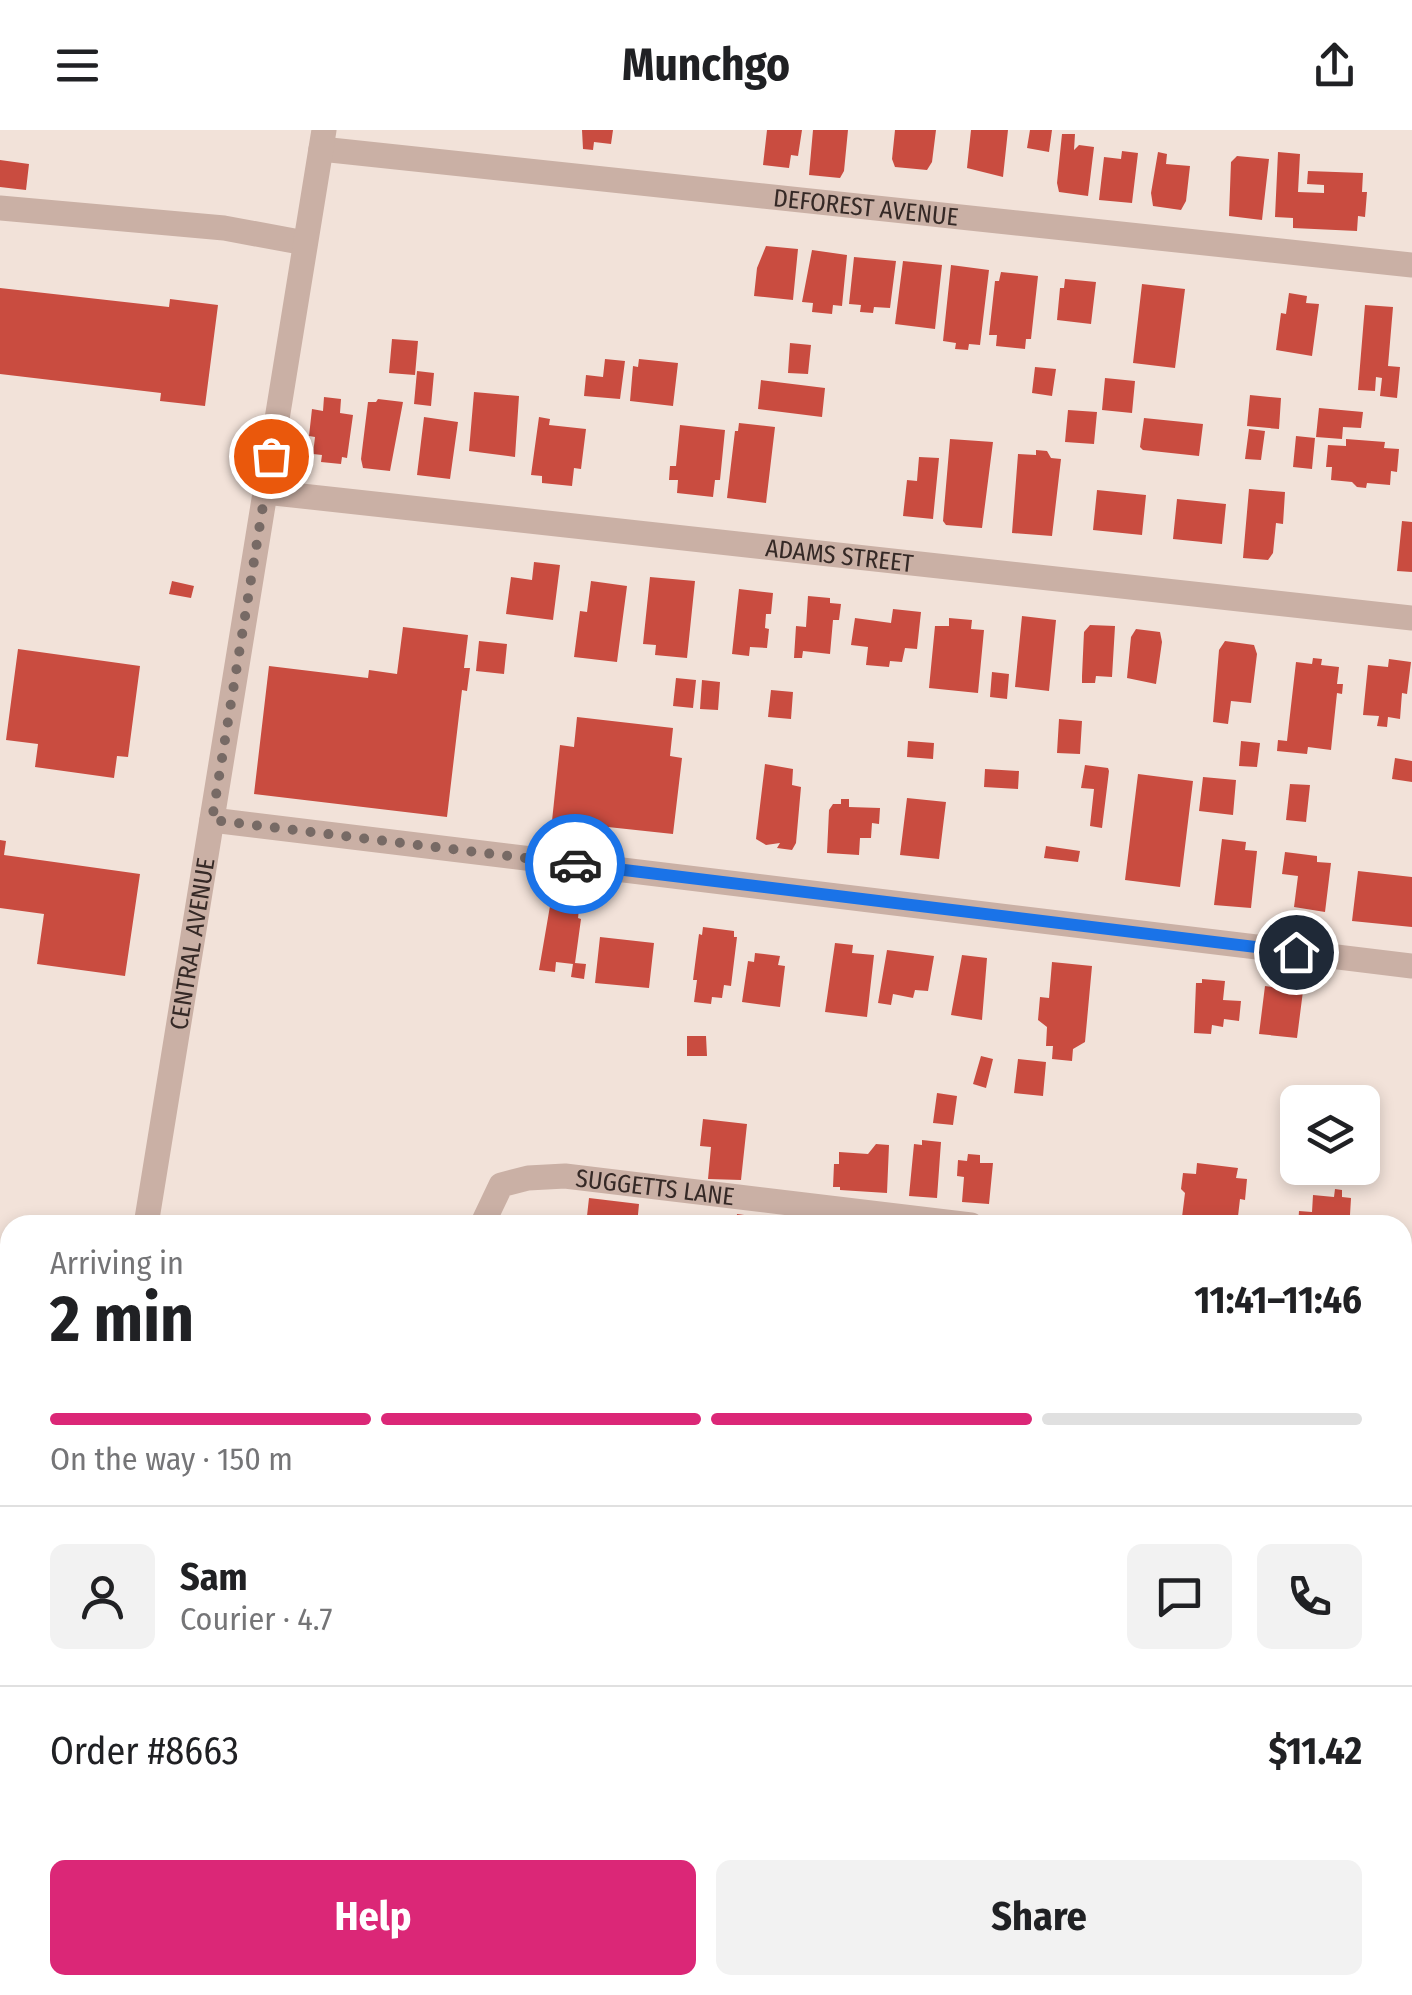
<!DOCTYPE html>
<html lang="en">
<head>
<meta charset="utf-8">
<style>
  body { margin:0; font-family:"Fira Sans Condensed",sans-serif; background:#f2f2f2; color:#202124; height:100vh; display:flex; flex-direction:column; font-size:38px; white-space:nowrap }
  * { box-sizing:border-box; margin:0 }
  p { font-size:32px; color:#757577 }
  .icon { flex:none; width:55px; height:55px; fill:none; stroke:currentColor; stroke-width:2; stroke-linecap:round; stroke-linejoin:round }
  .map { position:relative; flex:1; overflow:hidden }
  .side { position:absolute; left:0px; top:1085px; width:1412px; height:780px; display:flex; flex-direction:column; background:#fff; border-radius:30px 30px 0 0; box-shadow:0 5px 15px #0003 }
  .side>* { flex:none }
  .fabs { position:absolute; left:1280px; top:955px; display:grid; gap:20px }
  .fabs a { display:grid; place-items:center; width:100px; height:100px; border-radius:15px; background:#fff; box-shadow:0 5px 15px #0003; font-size:50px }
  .pin { position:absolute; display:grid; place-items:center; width:85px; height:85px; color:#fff; margin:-42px; border:5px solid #fff; border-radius:50%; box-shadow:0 2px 10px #0007 }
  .courier { position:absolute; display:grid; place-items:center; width:100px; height:100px; margin:-50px; border:8px solid #1a73e8; border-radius:50%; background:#fff; color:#222; box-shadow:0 2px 12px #0007 }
  .head em { font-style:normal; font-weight:700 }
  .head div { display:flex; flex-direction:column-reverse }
  .head { display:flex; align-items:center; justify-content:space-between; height:170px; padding:0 50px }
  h1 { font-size:65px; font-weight:700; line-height:75px }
  .bar { display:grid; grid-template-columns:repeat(4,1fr); gap:15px 10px; align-content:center; height:120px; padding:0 50px }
  .bar i { height:12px; border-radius:8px; background:#e0e0e0 }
  .bar .selected { background:#db2777 }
  .bar p { grid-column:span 4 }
  .line { display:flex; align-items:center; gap:25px; padding:0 50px; border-top:2px solid #e0e0e0 }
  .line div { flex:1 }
  .round { display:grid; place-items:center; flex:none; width:105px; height:105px; border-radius:15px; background:#f2f2f2 }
  .cta { display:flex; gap:20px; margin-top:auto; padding:20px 50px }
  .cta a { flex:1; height:115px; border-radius:15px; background:#db2777; color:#fff; font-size:40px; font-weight:700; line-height:115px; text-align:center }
  .cta a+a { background:#f2f2f2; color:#202124 }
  header { display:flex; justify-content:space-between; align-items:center; height:130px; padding:0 50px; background:#fff; font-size:45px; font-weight:700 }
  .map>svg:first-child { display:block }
</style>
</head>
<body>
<header><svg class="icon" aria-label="menu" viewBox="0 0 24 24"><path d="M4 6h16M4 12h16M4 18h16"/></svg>Munchgo<svg class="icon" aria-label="share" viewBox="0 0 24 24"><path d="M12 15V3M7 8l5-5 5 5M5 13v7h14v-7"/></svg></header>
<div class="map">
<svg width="1412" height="1865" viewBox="0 0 1412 1865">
  <rect width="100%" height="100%" fill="#f2e2d9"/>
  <path fill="#77afa9" d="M0 1301 10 1337V1683L0 1676Z"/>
  <path fill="#c94c40" d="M582 0H613L611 14 594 12 593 20 583 19Z
    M767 0H802L798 26 791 25 789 38 763 35Z
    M813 0H848L844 41 840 48 809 45Z
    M895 0H936L932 32 927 40 895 37 892 29Z
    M971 0H1008L1003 47 967 38Z
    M1030 0H1052L1049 22 1027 18Z
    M1062 4H1075L1074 20 1079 15 1094 17 1088 66 1059 62 1057 53Z
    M1122 21 1138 23 1132 73 1099 70 1104 27 1121 29Z
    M1158 22 1167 24 1166 34 1190 36 1186 71 1181 80 1153 76 1151 63Z
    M1278 22 1300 24 1298 62 1324 63V55L1307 54 1308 41 1363 43 1362 62H1367L1365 87 1358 86 1357 101 1293 98V88L1275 87Z
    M1237 26 1269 29 1262 90 1229 86 1231 32Z
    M0 30 29 34 26 60 0 57Z
    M766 116 798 119 793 170 754 166 757 138Z
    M812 120 847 125 842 176 833 175 832 184 812 182 813 173 802 172Z
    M854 127 896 131 890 178 874 177 873 183 860 182 861 175 849 174Z
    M903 131 942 135 935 199 895 194Z
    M951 135 989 140 980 215 969 214 968 220 955 219 956 213 943 211Z
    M1001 142 1038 146 1031 209H1026L1025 219 996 216 997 205H989L995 151H999Z
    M1065 149 1096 152 1091 194 1057 190 1060 158H1064Z
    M1142 154 1185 159 1175 238 1133 233Z
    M0 158 169 177 170 169 218 175 205 276 160 271 161 263 0 244Z
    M1289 163 1307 166 1306 173 1319 174 1312 226 1276 220 1281 183 1286 184Z
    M1365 175 1393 177 1388 236 1400 237 1397 268 1380 266 1382 248 1376 247 1375 261 1358 260Z
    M392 209 418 211 415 245 389 243Z
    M790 213 811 215 808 244 788 243Z
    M605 229 625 231 620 269 584 266 586 245 603 247Z
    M639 229 678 233 673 276 630 271 633 236 638 237Z
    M1035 237 1056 239 1052 266 1032 263Z
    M417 241 434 243 431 276 414 274Z
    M1105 248 1135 251 1132 283 1102 280Z
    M761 250 825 258 822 287 758 279Z
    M474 262 519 266 515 327 469 321Z
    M1250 265 1281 268 1279 299 1247 296Z
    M324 267 341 269 340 283 353 285 347 328 342 327 341 334 321 332 322 325 313 324 315 307 309 306 312 279 323 281Z
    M378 269 403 272 390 341 363 338 361 329 368 272H376Z
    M1319 278 1363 282 1361 298 1343 297 1342 309 1316 307Z
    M1068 280 1097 282 1094 314 1065 312Z
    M424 287 458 292 450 349 417 345Z
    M539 287 550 289 549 295 586 299 581 339 574 338 572 356 542 353V346L531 345Z
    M1144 288 1203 294 1199 326 1143 320 1140 317Z
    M739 293 775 297 766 373 727 368 735 301H738Z
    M680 295 725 300 720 350H715L713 367 677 363 678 350H669L670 336H676Z
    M1249 299 1265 301 1261 330 1245 329Z
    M1296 306 1315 308 1312 339 1293 337Z
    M950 309 993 312 982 398 946 395 943 391Z
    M1346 309 1385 312 1384 318 1399 319 1397 342 1391 341 1390 355 1367 353 1366 358 1357 357 1352 352 1331 350 1332 337H1326L1328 315 1346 316Z
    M1036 320 1047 321 1051 328 1061 329 1052 406 1012 403 1018 324 1036 325Z
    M919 327 939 328 933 389 903 386 907 350 917 351Z
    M1249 359 1285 362 1283 394 1276 393 1273 423 1268 430 1243 428Z
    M1097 360 1146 365 1142 405 1093 400Z
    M1177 369 1226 374 1222 414 1173 409Z
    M1402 391 1412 392V442L1397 441Z
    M534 432 560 435 553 490 506 484 511 447 532 450Z
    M650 447 695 451 687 528 655 525 656 515 643 514Z
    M172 451 194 456 191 468 169 464Z
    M591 451 627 456 617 532 574 527 580 481 587 482Z
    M739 459 773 463 771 484H766L765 498 769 499 767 518 750 517 749 526 732 524Z
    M808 466 830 468V473L841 474 839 490H833L830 524 803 521 802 528H794L796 496 806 497Z
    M893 479 921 482 917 519 905 518 902 532 890 531 889 537 866 535 868 517 851 515 855 488 891 493Z
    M1022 486 1056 490 1049 561 1015 557Z
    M949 488 972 490 971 499 984 500 978 563 929 558 935 496H949Z
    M1090 495 1115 496 1112 547 1096 546 1095 553H1082V546L1084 502Z
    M403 497 468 505 464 538H470L467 561 462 560 447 687 254 664 269 536 368 548 369 540 397 544Z
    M1136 499 1160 502 1162 512 1156 554 1127 548 1131 507Z
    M479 511 507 514 504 544 476 541Z
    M1225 511 1254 515 1257 524 1251 573 1231 571 1228 594 1213 592 1219 520Z
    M18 519 140 536 128 627 117 626 114 648 35 637 38 614 6 610Z
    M1313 528 1322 529 1321 535 1339 537 1337 554H1343L1342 564 1337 563 1331 620 1308 617 1307 624 1277 621 1278 610 1287 611 1296 532 1312 534Z
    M1389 529 1411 532 1407 564 1402 563 1400 589 1388 587 1387 597 1377 596 1379 586 1363 585 1368 535 1388 537Z
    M992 542 1009 544 1007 569 990 567Z
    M676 548 696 550 693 578 673 576Z
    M702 550 720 552 718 580 700 579Z
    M771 560 793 562 791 589 768 587Z
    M577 587 673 598 670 626 682 628 673 704 552 691 560 615 574 617Z
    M1059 589 1082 591 1080 624 1057 623Z
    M908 611 934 613 933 629 907 627Z
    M1241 611 1260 613 1257 637 1239 636Z
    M1395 628 1412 631V652L1392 649Z
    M765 634 793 639 792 655 801 657 796 713 792 720 777 718 780 713 766 715 756 709Z
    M1085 635 1108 638 1109 641 1102 698 1090 696 1094 659 1081 658Z
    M985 639 1019 641 1018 659 984 657Z
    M1138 644 1193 651 1180 757 1125 750Z
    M1203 647 1236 650 1233 685 1199 681Z
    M1290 654 1310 655 1306 692 1286 690Z
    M907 668 946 672 939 729 900 725Z
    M841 669H849V677L880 678 879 694 872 693 871 708H860L859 725 827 723 829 680 833 674H841Z
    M1222 709 1246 712 1245 720 1257 721 1251 778 1214 775Z
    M0 710 6 711 4 725 140 744 125 846 37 834 44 784 0 778Z
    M1046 716 1080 721 1078 732 1044 728Z
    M1285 722 1317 726V732L1331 733 1325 782 1294 777 1298 746 1282 744Z
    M1358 741 1412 747V797L1352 791Z
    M550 776 579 780 578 788 581 789 575 833 586 834 584 849 571 847 573 834 556 832 555 842 539 840Z
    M703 797 734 801V807H737L731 856 724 855 722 868 712 867 711 874 694 872 697 850H693L699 804 702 805Z
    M600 807 654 813 649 858 595 853Z
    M835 813 853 815 852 823 874 825 867 887 825 882Z
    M887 820 934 826 928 861 915 860 913 868 893 864 891 875 878 873Z
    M755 823 780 826 778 835 785 836 780 877 742 872 748 831 754 832Z
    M962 825 987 828 982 890 951 885Z
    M1052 832 1092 836 1085 912 1073 919 1072 931 1052 929 1053 916H1046L1047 897 1038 890 1040 867 1049 868Z
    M1202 849 1225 851 1223 870 1241 871 1239 891 1224 889 1223 897 1212 895 1211 904 1194 903 1196 853H1202Z
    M1265 856 1303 861 1297 908 1259 904Z
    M687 906H706L707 926H687Z
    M981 926 993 929 986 958 973 954Z
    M1018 929 1046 932 1043 966 1014 963Z
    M937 963 957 966 953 995 933 993Z
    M703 989 747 994 741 1050 708 1049 711 1017 700 1016Z
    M922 1010 941 1012 937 1068 909 1066 914 1014 922 1015Z
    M876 1014 889 1015 887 1063 840 1060V1057H833L834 1034H839V1022L868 1024Z
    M968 1024 980 1025V1033H993L989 1074 962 1072 964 1047 957 1046 958 1030 967 1031Z
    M1197 1033 1238 1038 1236 1048 1247 1049 1245 1070 1240 1069 1237 1095H1181L1185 1063 1181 1059 1183 1043 1196 1044Z
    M1335 1059 1342 1060V1067L1351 1068 1350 1085 1344 1088 1343 1095H1298L1299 1081 1312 1082 1313 1065 1334 1067Z
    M589 1068 639 1074 637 1095H586Z
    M737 1084 801 1093V1095H736Z
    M1402 1165 1412 1166V1210L1402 1209Z
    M1402 1418 1412 1419V1473L1402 1472Z
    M1402 1518 1412 1519V1547L1402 1546Z
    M803 1855H843L841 1865H802Z
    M1003 1855H1039L1038 1865H1021V1862L1002 1859Z
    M1085 1855H1128L1127 1865H1084Z
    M1153 1855H1196L1194 1865H1152Z
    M1258 1855H1326L1325 1865H1257Z"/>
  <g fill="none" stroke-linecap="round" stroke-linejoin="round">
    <g stroke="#cab0a5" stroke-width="25">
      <path id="s1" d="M321 19 1412 135"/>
      <path d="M0 78 224 98 305 113"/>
      <path id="s2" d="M265 362 1412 488"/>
      <path d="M212 690 1412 836"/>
      <path id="s3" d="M146 1095 324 0"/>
      <path id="s4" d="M482 1095 501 1055 528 1048 565 1046 971 1095"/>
      <path d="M1402 1147 1412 1149"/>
      <path d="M1402 1371 1412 1372"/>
      <path d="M1402 1815 1412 1816"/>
      <path d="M418 1855 419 1865"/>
      <path d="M331 1865 363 1855"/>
      <path d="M585 1865 586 1855"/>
    </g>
  </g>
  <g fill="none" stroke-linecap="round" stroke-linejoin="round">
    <path stroke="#776a65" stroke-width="10" stroke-dasharray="0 18" d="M271 326 212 690 575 734"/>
    <path stroke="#1a73e8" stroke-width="12" d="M575 734 1296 822"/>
  </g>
  <g text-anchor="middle" stroke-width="8" stroke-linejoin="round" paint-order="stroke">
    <g font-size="25" fill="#352926" stroke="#f9ede5">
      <text dy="9" stroke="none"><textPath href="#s1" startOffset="548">DEFOREST AVENUE</textPath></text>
      <text dy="9" stroke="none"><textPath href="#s2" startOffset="578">ADAMS STREET</textPath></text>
      <text dy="9" stroke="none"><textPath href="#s3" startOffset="285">CENTRAL AVENUE</textPath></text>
      <text dy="9" stroke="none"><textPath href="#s4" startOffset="200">SUGGETTS LANE</textPath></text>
    </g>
  </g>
</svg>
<div class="fabs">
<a><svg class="icon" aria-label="layers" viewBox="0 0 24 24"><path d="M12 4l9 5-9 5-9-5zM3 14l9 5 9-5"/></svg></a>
</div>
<div class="pin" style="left:271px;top:326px;background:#ea580c"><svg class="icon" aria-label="bag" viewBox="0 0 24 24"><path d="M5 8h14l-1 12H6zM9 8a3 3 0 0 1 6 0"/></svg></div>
<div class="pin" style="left:1296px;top:822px;background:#1f2937"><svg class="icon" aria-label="home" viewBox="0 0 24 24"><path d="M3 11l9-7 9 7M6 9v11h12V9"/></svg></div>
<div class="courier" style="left:575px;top:734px"><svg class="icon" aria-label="car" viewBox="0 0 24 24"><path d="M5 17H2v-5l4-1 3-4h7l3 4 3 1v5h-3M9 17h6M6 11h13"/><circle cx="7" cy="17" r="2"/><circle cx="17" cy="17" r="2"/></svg></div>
<section class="side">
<div class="head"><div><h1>2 min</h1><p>Arriving in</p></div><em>11:41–11:46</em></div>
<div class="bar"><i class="selected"></i><i class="selected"></i><i class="selected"></i><i></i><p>On the way · 150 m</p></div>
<div class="line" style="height:180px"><a class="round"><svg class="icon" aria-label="person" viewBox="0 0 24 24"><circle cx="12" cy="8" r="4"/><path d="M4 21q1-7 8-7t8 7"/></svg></a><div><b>Sam</b><p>Courier · 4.7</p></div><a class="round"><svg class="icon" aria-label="chat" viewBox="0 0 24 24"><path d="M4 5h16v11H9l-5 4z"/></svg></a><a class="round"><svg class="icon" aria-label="phone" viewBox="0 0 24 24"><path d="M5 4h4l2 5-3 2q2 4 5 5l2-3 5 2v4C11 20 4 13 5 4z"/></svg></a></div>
<div class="line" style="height:130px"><div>Order #8663</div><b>$11.42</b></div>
<div class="cta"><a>Help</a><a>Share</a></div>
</section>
</div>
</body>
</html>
